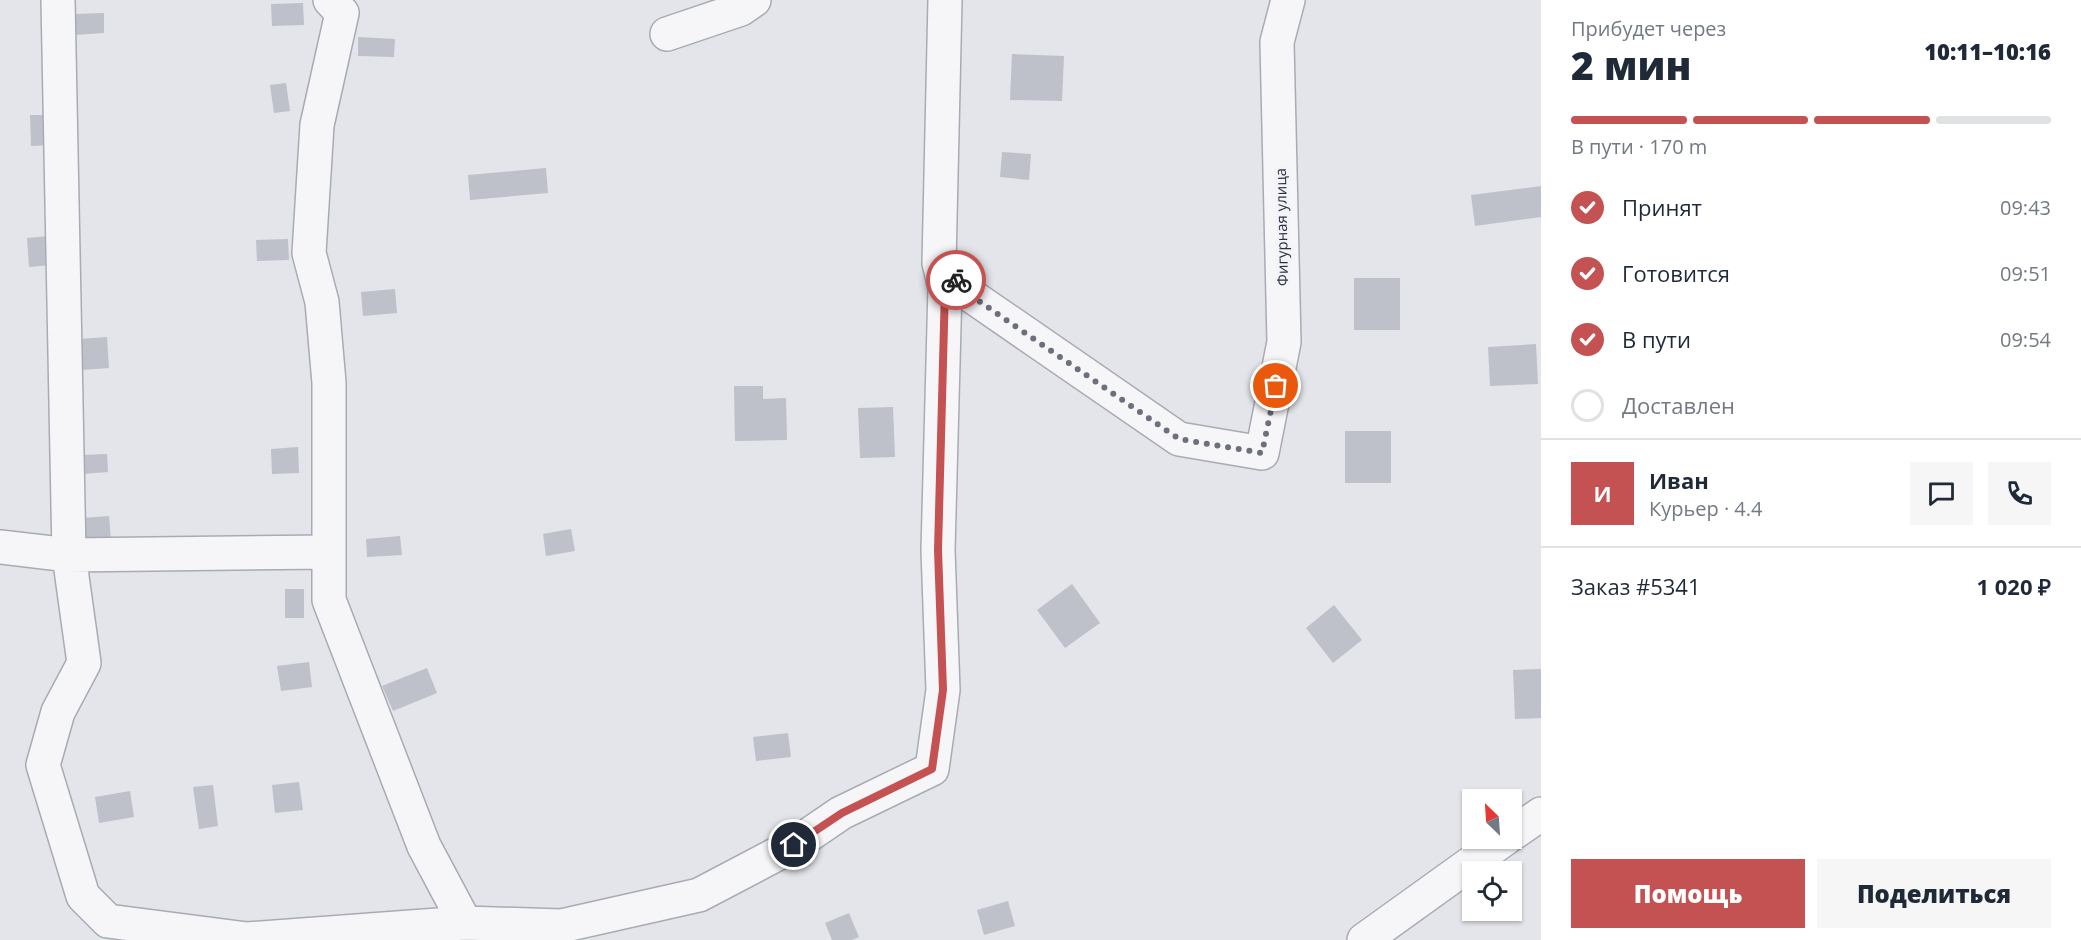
<!DOCTYPE html>
<html lang="ru">
<head>
<meta charset="utf-8">
<style>
  body { margin:0; font-family:"Open Sans",sans-serif; background:#f6f6f7; color:#1f2937; height:100vh; display:flex; flex-direction:column; font-size:22px; white-space:nowrap }
  * { box-sizing:border-box; margin:0 }
  p { font-size:20px; color:#747a83 }
  .icon { flex:none; width:33px; height:33px; fill:none; stroke:currentColor; stroke-width:2; stroke-linecap:round; stroke-linejoin:round }
  .map { position:relative; flex:1; overflow:hidden }
  .sheet { display:flex; flex-direction:column; background:#fff; width:540px }
  .sheet>* { flex:none }
  .needle { width:39px; rotate:335deg }
  .buttons { position:absolute; left:1462px; top:789px; display:grid; gap:12px }
  .buttons a { display:grid; place-items:center; width:60px; height:60px; border-radius:0px; background:#fff; box-shadow:0 2px 4px #0004; font-size:30px }
  .pin { position:absolute; display:grid; place-items:center; width:51px; height:51px; color:#fff; margin:-26px; border:3px solid #fff; border-radius:50%; box-shadow:0 2px 6px #0007 }
  .courier { position:absolute; display:grid; place-items:center; width:60px; height:60px; margin:-30px; border:4px solid #c55252; border-radius:50%; background:#fff; color:#222; box-shadow:0 2px 8px #0007 }
  .headline em { font-style:normal; font-weight:800 }
  .headline div { display:flex; flex-direction:column-reverse }
  .headline { display:flex; align-items:center; justify-content:space-between; height:102px; padding:0 30px }
  h1 { font-size:39px; font-weight:800; line-height:45px }
  .bar { display:grid; grid-template-columns:repeat(4,1fr); gap:9px 6px; align-content:center; height:72px; padding:0 30px }
  .bar i { height:8px; border-radius:4px; background:#e0e1e3 }
  .bar .on { background:#c55252 }
  .bar p { grid-column:span 4 }
  .line { display:flex; align-items:center; gap:15px; padding:0 30px; border-top:2px solid #e0e1e3 }
  .line div { flex:1 }
  .round { display:grid; place-items:center; flex:none; width:63px; height:63px; border-radius:0px; background:#f6f6f7 }
  ol { padding:0 30px; list-style:none }
  li { display:flex; align-items:center; gap:18px; height:66px }
  li p { margin-inline-start:auto }
  li .icon { padding:6px; border-radius:50%; background:#c55252; color:#fff; stroke-width:4 }
  li:last-child { color:#747a83 }
  li i { width:33px; height:33px; border:3px solid #e0e1e3; border-radius:50% }
  .button { display:flex; gap:12px; margin-top:auto; padding:12px 30px }
  .button a { flex:1; height:69px; border-radius:0px; background:#c55252; color:#fff; font-size:24px; font-weight:800; line-height:69px; text-align:center }
  .button a+a { background:#f6f6f7; color:#1f2937 }
  main { display:flex; flex:1; min-height:0 }
  .map>svg:first-child { display:block }
</style>
</head>
<body>
<main>
<div class="map">
<svg width="1541" height="940" viewBox="0 0 1541 940">
  <rect width="100%" height="100%" fill="#e3e5ea"/>
  <path fill="#bec0ca" d="M303 3 304 25 272 26 271 4Z
    M104 13V33L75 35 74 14Z
    M358 37 395 39 394 57 358 56Z
    M1012 54 1064 56 1062 101 1010 100Z
    M286 83 290 111 274 113 270 85Z
    M30 115H51L52 145 31 146Z
    M1002 152 1031 154 1029 180 1000 177Z
    M546 168 548 193 470 200 468 175Z
    M1541 186V217L1475 226 1471 195Z
    M49 236 51 265 29 267 27 238Z
    M288 239 289 260 257 261 256 240Z
    M1354 278H1400V330H1354Z
    M395 289 397 313 363 316 361 292Z
    M107 337 109 368 81 370 79 339Z
    M1536 344 1538 384 1490 386 1488 347Z
    M734 386H763V399L786 398 787 440 735 441Z
    M893 407 895 457 860 458 858 408Z
    M1345 431H1391V483H1345Z
    M298 447 299 473 272 474 271 449Z
    M107 454 108 472 83 474 82 455Z
    M109 516 111 540 84 542 82 518Z
    M571 529 575 551 546 556 543 534Z
    M400 536 402 555 367 557 366 539Z
    M1072 584 1100 623 1065 648 1037 610Z
    M285 589H304V618H285Z
    M1334 605 1362 640 1333 663 1306 628Z
    M309 662 312 687 281 691 277 666Z
    M427 668 437 693 393 711 382 686Z
    M1541 669V718L1515 719 1513 670Z
    M788 733 791 757 756 761 753 737Z
    M299 782 303 810 275 813 272 785Z
    M213 785 218 826 199 829 193 787Z
    M130 791 134 817 99 823 95 797Z
    M1008 901 1015 926 984 935 977 910Z
    M849 913 859 937 852 940H832L825 923Z"/>
  <g fill="none" stroke-linecap="round" stroke-linejoin="round">
    <g stroke="#a8abb4" stroke-width="36">
      <path id="minor" d="M58 0 69 555 84 663 58 712 43 765 83 896 108 921 247 939 465 923 561 926 699 895 794 845 841 813 932 769 943 690 938 550 945 288 939 263 945 0
        M330 0 342 13 317 125 309 253 322 302 329 383V600L424 846 465 923
        M667 34 741 9 754 0
        M939 263 973 297 1179 439 1262 453 1284 342 1277 42 1288 0
        M0 547 69 555 329 552
        M1512 834 1541 814
        M1364 940 1506 838"/>
    </g>
    <use href="#minor" stroke="#f6f6f9" stroke-width="33"/>
  </g>
  <g fill="none" stroke-linecap="round" stroke-linejoin="round">
    <path stroke="#6c707c" stroke-width="6" stroke-dasharray="0 10.8" d="M956 280 973 297 1179 439 1262 453 1276 386"/>
    <path stroke="#c55252" stroke-width="8" d="M794 845 842 813 932 769 943 690 938 550 945 288 939 263 956 280"/>
  </g>
  <g text-anchor="middle" stroke-width="6" stroke-linejoin="round" paint-order="stroke">
    <g font-size="15" fill="#2c3141" stroke="#f3f4f8">
      <text transform="translate(1282 227) rotate(-91)" y="5">Фигурная улица</text>
    </g>
  </g>
</svg>
<div class="buttons">
<a><svg class="needle" viewBox="-14 -14 28 28"><path d="M0-13l5 13h-10z" fill="#e53935"/><path d="M0 13l5-13h-10z" fill="#747a83"/></svg></a>
<a><svg class="icon" aria-label="locate" viewBox="0 0 24 24"><circle cx="12" cy="12" r="6"/><path d="M12 2v4M12 18v4M2 12h4M18 12h4"/></svg></a>
</div>
<div class="pin" style="left:1276px;top:386px;background:#ea580c"><svg class="icon" aria-label="bag" viewBox="0 0 24 24"><path d="M5 8h14l-1 12H6zM9 8a3 3 0 0 1 6 0"/></svg></div>
<div class="pin" style="left:794px;top:845px;background:#1f2937"><svg class="icon" aria-label="home" viewBox="0 0 24 24"><path d="M3 11l9-7 9 7M6 9v11h12V9"/></svg></div>
<div class="courier" style="left:956px;top:280px"><svg class="icon" aria-label="bike" viewBox="0 0 24 24"><circle cx="6" cy="16" r="4"/><circle cx="18" cy="16" r="4"/><path d="M6 16l4-8h5l3 8M10 8l3 8H6M13 5h3"/></svg></div>
</div>
<section class="sheet">
<div class="headline"><div><h1>2 мин</h1><p>Прибудет через</p></div><em>10:11–10:16</em></div>
<div class="bar"><i class="on"></i><i class="on"></i><i class="on"></i><i></i><p>В пути · 170 m</p></div>
<ol>
<li><svg class="icon" aria-label="check" viewBox="0 0 24 24"><path d="M5 12l5 5 9-10"/></svg>Принят<p>09:43</p></li>
<li><svg class="icon" aria-label="check" viewBox="0 0 24 24"><path d="M5 12l5 5 9-10"/></svg>Готовится<p>09:51</p></li>
<li><svg class="icon" aria-label="check" viewBox="0 0 24 24"><path d="M5 12l5 5 9-10"/></svg>В пути<p>09:54</p></li>
<li><i></i>Доставлен</li>
</ol>
<div class="line" style="height:108px"><b class="round" style="background:#c55252;color:#fff">И</b><div><b>Иван</b><p>Курьер · 4.4</p></div><a class="round"><svg class="icon" aria-label="chat" viewBox="0 0 24 24"><path d="M4 5h16v11H9l-5 4z"/></svg></a><a class="round"><svg class="icon" aria-label="phone" viewBox="0 0 24 24"><path d="M5 4h4l2 5-3 2q2 4 5 5l2-3 5 2v4C11 20 4 13 5 4z"/></svg></a></div>
<div class="line" style="height:78px"><div>Заказ #5341</div><b>1 020 ₽</b></div>
<div class="button"><a>Помощь</a><a>Поделиться</a></div>
</section>
</main>
</body>
</html>
